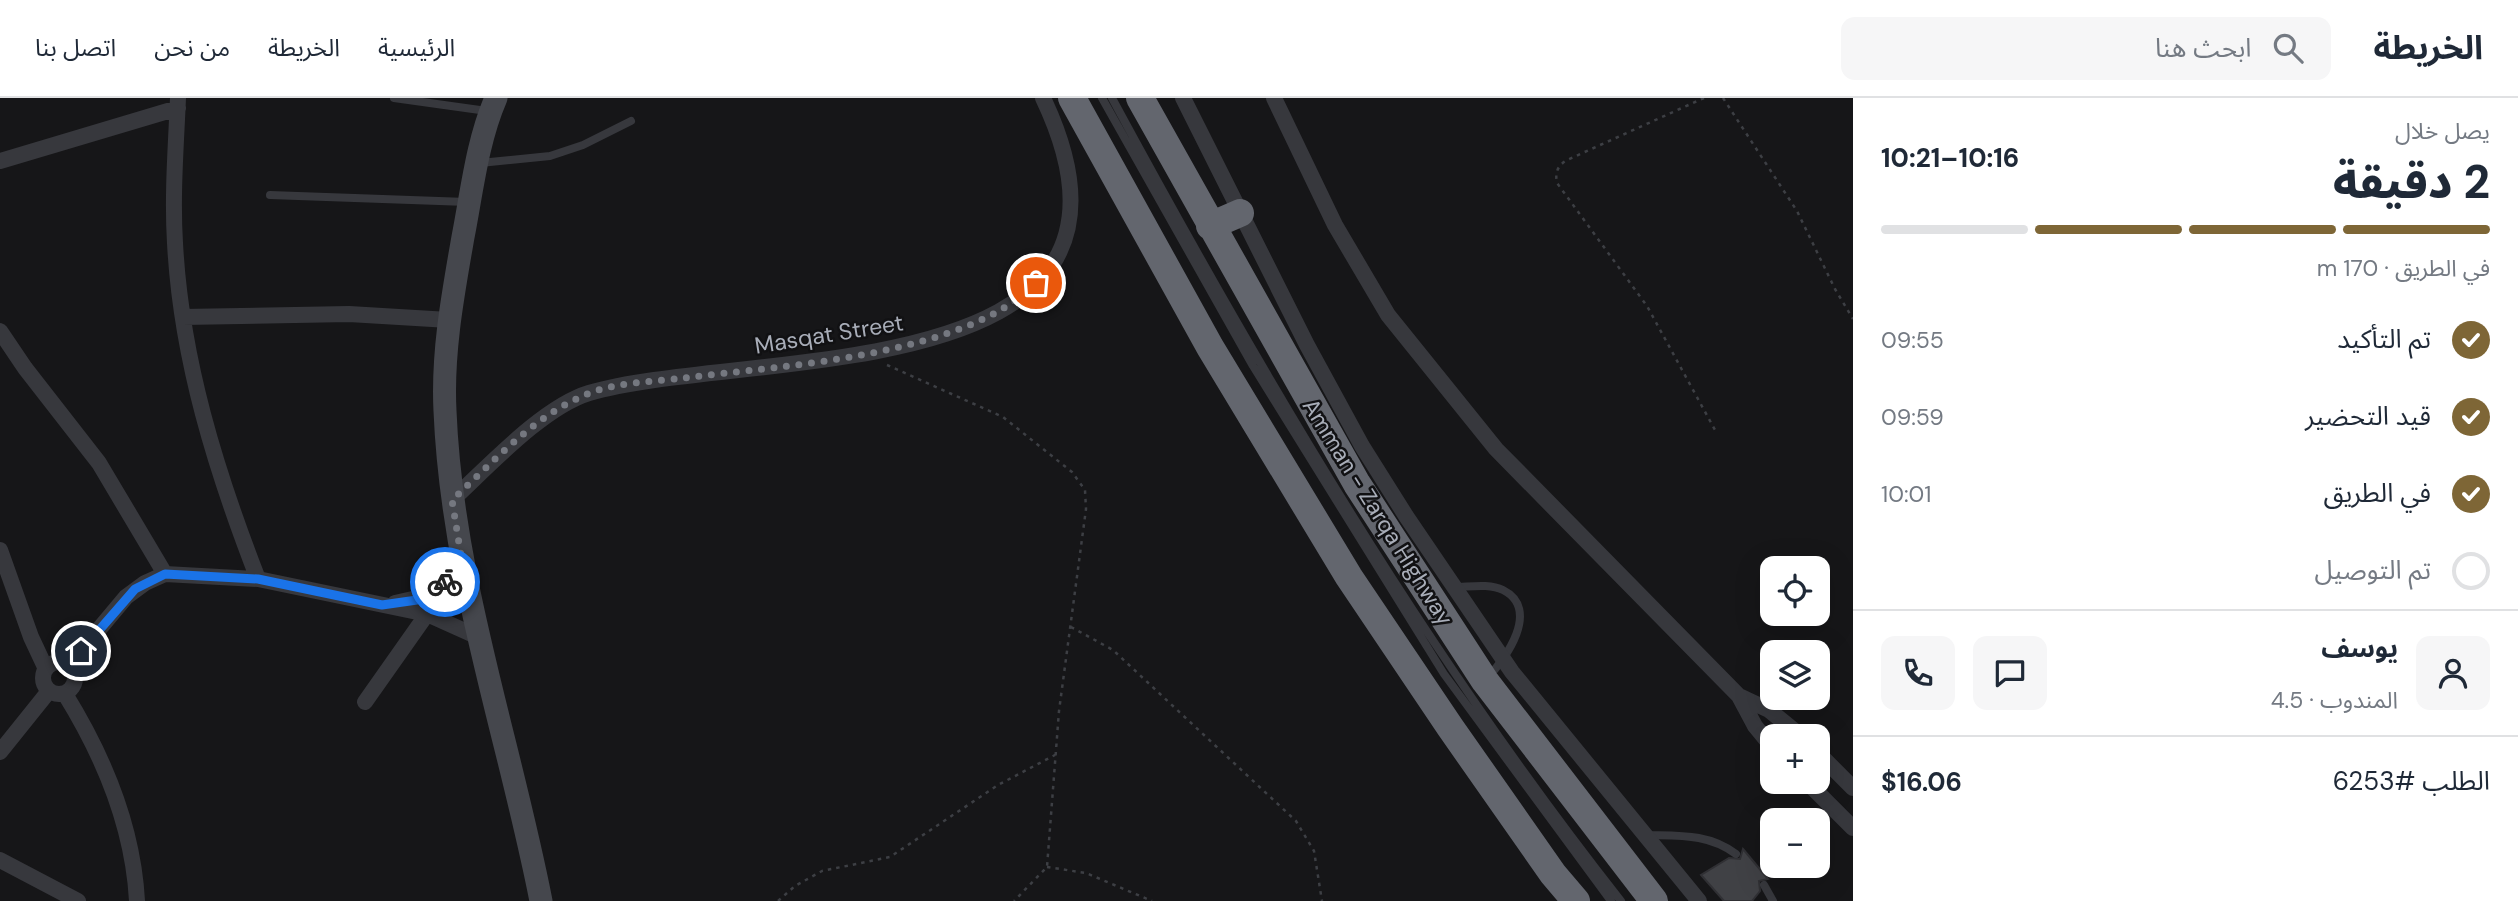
<!DOCTYPE html>
<html lang="ar">
<head>
<meta charset="utf-8">
<style>
  body { margin:0; font-family:"DM Sans","Noto Sans Arabic",sans-serif; background:#f6f6f7; color:#1f2937; direction:rtl; height:100vh; display:flex; flex-direction:column; font-size:26px; white-space:nowrap }
  * { box-sizing:border-box; margin:0 }
  p { font-size:23px; color:#747a83 }
  .icon { flex:none; width:38px; height:38px; fill:none; stroke:currentColor; stroke-width:2; stroke-linecap:round; stroke-linejoin:round }
  .map { position:relative; flex:1; overflow:hidden; direction:ltr }
  .details { display:flex; flex-direction:column; background:#fff; width:665px }
  .details>* { flex:none }
  .controls { position:absolute; left:1760px; top:458px; display:grid; gap:14px }
  .controls a { display:grid; place-items:center; width:70px; height:70px; border-radius:14px; background:#fff; box-shadow:0 7px 28px #0002; font-size:35px }
  .pin { position:absolute; display:grid; place-items:center; width:60px; height:60px; color:#fff; margin:-30px; border:4px solid #fff; border-radius:50%; box-shadow:0 2px 7px #0007 }
  .courier { position:absolute; display:grid; place-items:center; width:70px; height:70px; margin:-35px; border:5px solid #1a73e8; border-radius:50%; background:#fff; color:#222; box-shadow:0 2px 9px #0007 }
  .headline em { font-style:normal; font-weight:800 }
  .headline div { display:flex; flex-direction:column-reverse }
  .headline { display:flex; align-items:center; justify-content:space-between; height:119px; padding:0 28px }
  h1 { font-size:46px; font-weight:800; line-height:52px }
  .bar { display:grid; grid-template-columns:repeat(4,1fr); gap:10px 7px; align-content:center; height:84px; padding:0 28px }
  .bar i { height:9px; border-radius:5px; background:#e0e1e3 }
  .bar .on { background:#7e6636 }
  .bar p { grid-column:span 4 }
  .line { display:flex; align-items:center; gap:18px; padding:0 28px; border-top:2px solid #e0e1e3 }
  .line div { flex:1 }
  .round { display:grid; place-items:center; flex:none; width:74px; height:74px; border-radius:14px; background:#f6f6f7 }
  ol { padding:0 28px; list-style:none }
  li { display:flex; align-items:center; gap:21px; height:77px }
  li p { margin-inline-start:auto }
  li .icon { padding:7px; border-radius:50%; background:#7e6636; color:#fff; stroke-width:4 }
  li:last-child { color:#747a83 }
  li i { width:38px; height:38px; border:4px solid #e0e1e3; border-radius:50% }
  header { display:flex; align-items:center; gap:42px; box-sizing:border-box; height:98px; padding:0 35px; background:#fff; border-bottom:2px solid #e0e1e3 }
  header strong { font-size:33px }
  nav { display:flex; gap:38px; margin-inline-start:auto; font-size:24px }
  .search { width:490px; height:63px; background:#f6f6f7; display:flex; align-items:center; gap:18px; box-sizing:border-box; padding:0 24px; border-radius:14px; color:#747a83; font-size:26px }
  main { display:flex; flex:1; min-height:0 }
  .map>svg:first-child { display:block }
</style>
</head>
<body>
<header>
<strong>الخريطة</strong>
<div class="search"><svg class="icon" aria-label="search" viewBox="0 0 24 24"><circle cx="10" cy="10" r="6"/><path d="M15 15l6 6"/></svg>ابحث هنا</div>
<nav><a>الرئيسية</a><a>الخريطة</a><a>من نحن</a><a>اتصل بنا</a></nav>
</header>
<main>
<section class="details">
<div class="headline"><div><h1>2 دقيقة</h1><p>يصل خلال</p></div><em>10:16–10:21</em></div>
<div class="bar"><i class="on"></i><i class="on"></i><i class="on"></i><i></i><p>في الطريق · 170 m</p></div>
<ol>
<li><svg class="icon" aria-label="check" viewBox="0 0 24 24"><path d="M5 12l5 5 9-10"/></svg>تم التأكيد<p>09:55</p></li>
<li><svg class="icon" aria-label="check" viewBox="0 0 24 24"><path d="M5 12l5 5 9-10"/></svg>قيد التحضير<p>09:59</p></li>
<li><svg class="icon" aria-label="check" viewBox="0 0 24 24"><path d="M5 12l5 5 9-10"/></svg>في الطريق<p>10:01</p></li>
<li><i></i>تم التوصيل</li>
</ol>
<div class="line" style="height:126px"><a class="round"><svg class="icon" aria-label="person" viewBox="0 0 24 24"><circle cx="12" cy="8" r="4"/><path d="M4 21q1-7 8-7t8 7"/></svg></a><div><b>يوسف</b><p>المندوب · 4.5</p></div><a class="round"><svg class="icon" aria-label="chat" viewBox="0 0 24 24"><path d="M4 5h16v11H9l-5 4z"/></svg></a><a class="round"><svg class="icon" aria-label="phone" viewBox="0 0 24 24"><path d="M5 4h4l2 5-3 2q2 4 5 5l2-3 5 2v4C11 20 4 13 5 4z"/></svg></a></div>
<div class="line" style="height:91px"><div>الطلب #6253</div><b>$16.06</b></div>
</section>
<div class="map">
<svg width="1853" height="803" viewBox="0 0 1853 803">
  <rect width="100%" height="100%" fill="#161618"/>
  <path fill="#404145" stroke="#303034" stroke-width="2" d="M1743 751 1768 781 1759 783 1760 793 1752 803H1724L1701 777 1729 760 1740 761Z"/>
  <g fill="none" stroke-linecap="round" stroke-linejoin="round">
    <path stroke="#3d3f44" stroke-width="2.5" stroke-dasharray="3.5 5" stroke-linecap="butt" d="M1704 0 1567 62C1557 68 1555 75 1557 85L1647 208 1715 332
      M1723 0 1797 113 1835 191 1853 221
      M887 267 1003 319 1072 374 1085 392 1086 411 1059 613 1047 769 1014 803
      M1071 529 1113 552 1296 723 1314 753 1322 803
      M1047 769 1086 775 1152 803
      M778 803 795 788 822 773 890 759 998 687 1055 657"/>
    <path stroke="#37383d" stroke-width="8" d="M394 0 487 13
      M1102 0 1253 268 1444 576 1611 803
      M1112 0C1263 279 1424 553 1621 803
      M480 65 550 58 583 47 631 23
      M270 97 467 104
      M1454 489C1469 489 1489 485 1503 492 1541 511 1506 561 1487 580
      M1645 737C1678 738 1708 735 1736 756
      M1764 787 1773 803"/>
    <path stroke="#37383d" stroke-width="16" d="M178 0C176 48 172 97 175 145 181 261 216 373 258 481
      M1183 0 1307 247 1362 348 1406 418 1512 574 1699 803
      M1274 0 1335 127 1388 217 1496 351 1739 598 1755 628 1773 650
      M0 63 178 10
      M183 219 349 216 449 222
      M0 233 25 270 99 365 165 476
      M452 402C488 369 543 309 589 295 747 249 1184 296 1043 0
      M0 452 31 539 46 571
      M395 505 426 498 463 470
      M43 580a16 16 0 1 1 32 0a16 16 0 1 1-32 0Z
      M69 567 126 499 145 485 165 476 258 481 427 516 476 538
      M65 596C104 659 133 728 137 803
      M1739 598 1769 612 1802 639
      M365 604 427 516
      M0 654 49 593
      M1818 655 1853 690
      M1807 684 1853 730
      M0 762 78 803"/>
    <path stroke="#45474d" stroke-width="23" d="M496 0C477 44 472 93 463 139 453 196 442 255 445 313 452 482 509 639 541 803"/>
    <path stroke="#63666e" stroke-width="28" d="M1072 0 1210 249 1349 479 1450 629 1553 776 1576 803
      M1140 0 1357 386 1485 583 1654 803
      M1210 128 1240 115"/>
  </g>
  <g fill="none" stroke-linecap="round" stroke-linejoin="round">
    <path stroke="#757880" stroke-width="7" stroke-dasharray="0 12.6" d="M445 484 463 470 452 402C492 365 533 319 585 297 614 284 652 284 684 280 784 267 963 259 1036 185"/>
    <path stroke="#1a73e8" stroke-width="9" d="M81 553 135 491 165 476 258 481 382 507 417 502 445 484"/>
  </g>
  <g text-anchor="middle" stroke-width="5" stroke-linejoin="round" paint-order="stroke">
    <g font-size="23" fill="#a8adb8" stroke="#111113">
      <text transform="translate(829 236) rotate(-9)" y="8">Masqat Street</text>
      <text transform="translate(1378 414) rotate(58)" y="8">Amman - Zarqa Highway</text>
    </g>
  </g>
</svg>
<div class="controls">
<a><svg class="icon" aria-label="locate" viewBox="0 0 24 24"><circle cx="12" cy="12" r="6"/><path d="M12 2v4M12 18v4M2 12h4M18 12h4"/></svg></a>
<a><svg class="icon" aria-label="layers" viewBox="0 0 24 24"><path d="M12 4l9 5-9 5-9-5zM3 14l9 5 9-5"/></svg></a>
<a>+</a>
<a>−</a>
</div>
<div class="pin" style="left:1036px;top:185px;background:#ea580c"><svg class="icon" aria-label="bag" viewBox="0 0 24 24"><path d="M5 8h14l-1 12H6zM9 8a3 3 0 0 1 6 0"/></svg></div>
<div class="pin" style="left:81px;top:553px;background:#1f2937"><svg class="icon" aria-label="home" viewBox="0 0 24 24"><path d="M3 11l9-7 9 7M6 9v11h12V9"/></svg></div>
<div class="courier" style="left:445px;top:484px"><svg class="icon" aria-label="bike" viewBox="0 0 24 24"><circle cx="6" cy="16" r="4"/><circle cx="18" cy="16" r="4"/><path d="M6 16l4-8h5l3 8M10 8l3 8H6M13 5h3"/></svg></div>
</div>
</main>
</body>
</html>
